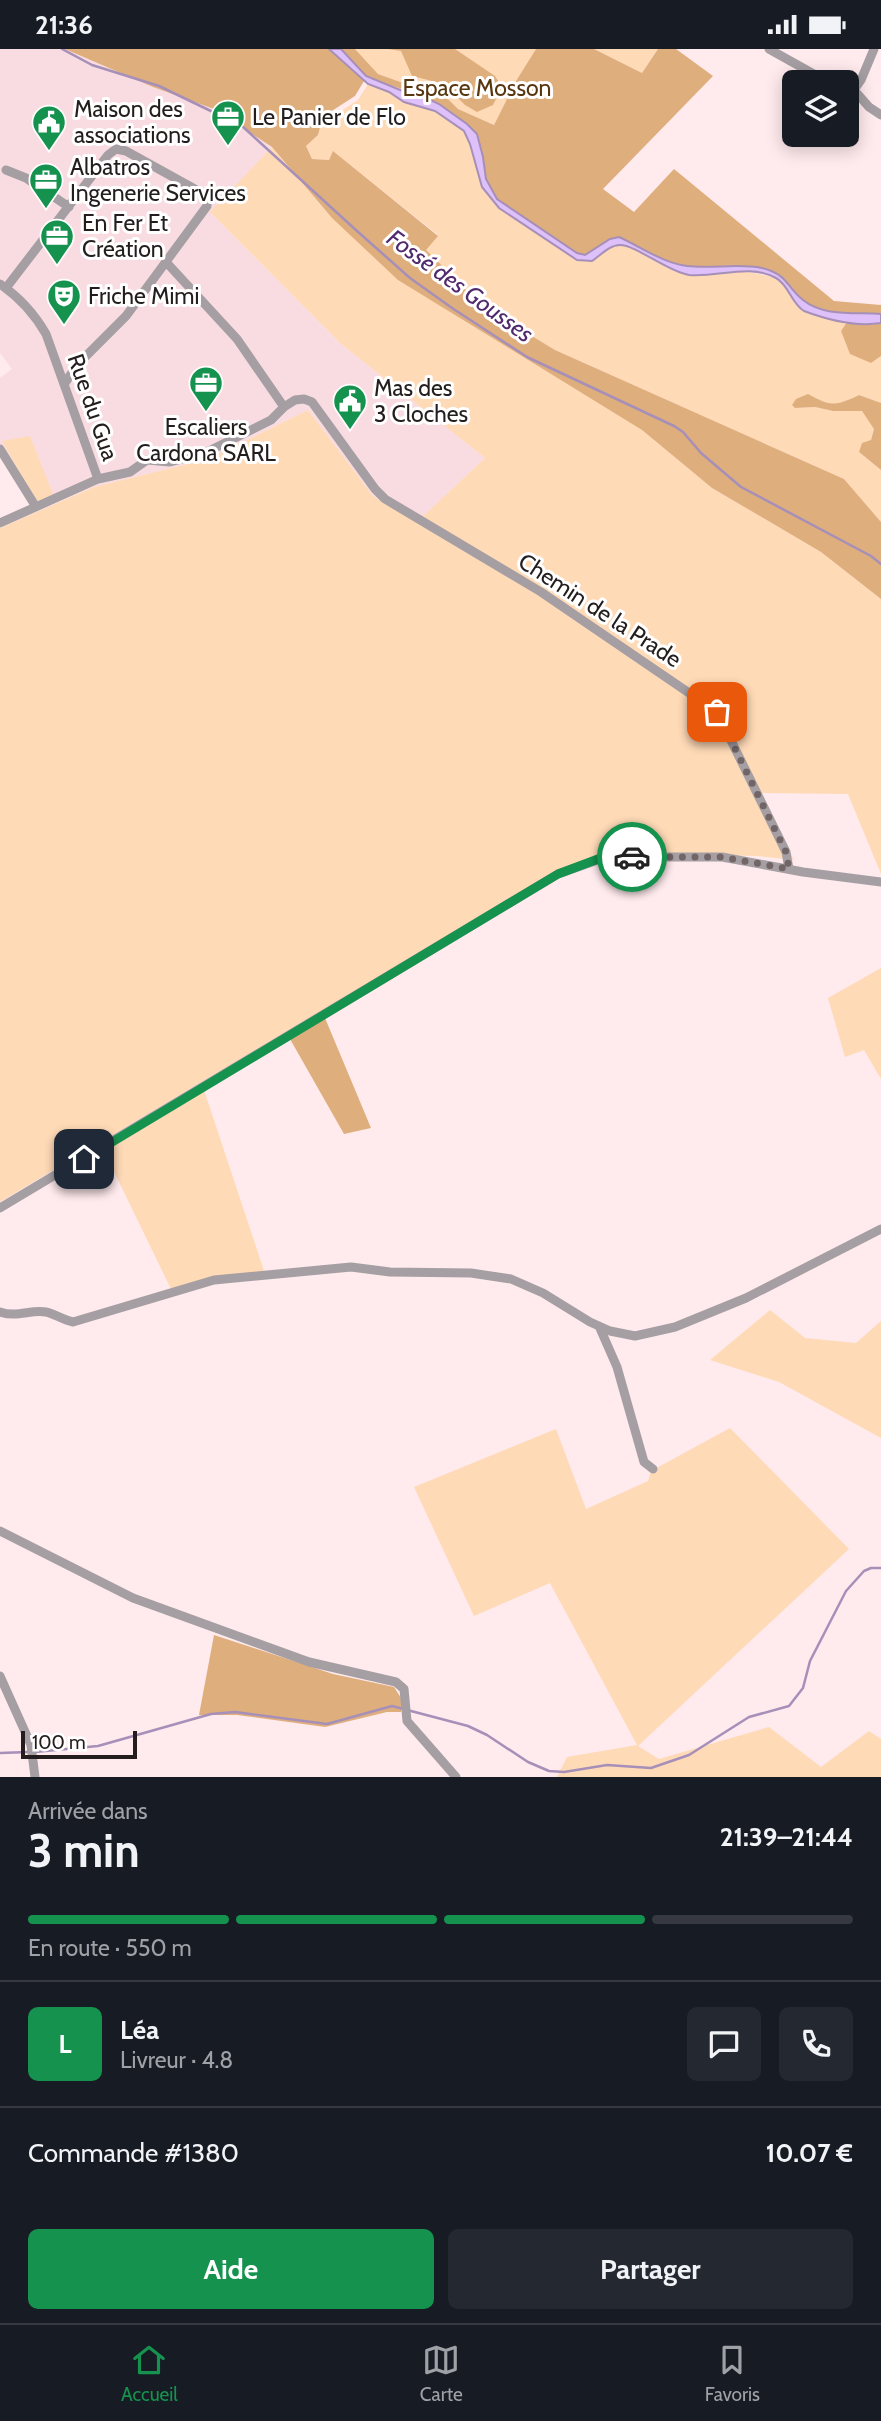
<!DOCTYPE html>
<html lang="fr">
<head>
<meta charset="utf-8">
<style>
  body { margin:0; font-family:Cabin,sans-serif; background:#242831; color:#f1f3f6; height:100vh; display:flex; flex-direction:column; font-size:26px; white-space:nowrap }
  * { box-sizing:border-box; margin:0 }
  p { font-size:23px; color:#9ea1a6 }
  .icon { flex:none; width:38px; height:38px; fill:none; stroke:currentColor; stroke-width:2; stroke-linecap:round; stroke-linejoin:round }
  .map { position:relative; height:1728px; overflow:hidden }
  .sheet { display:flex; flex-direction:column; background:#171b24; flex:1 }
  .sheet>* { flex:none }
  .controls { position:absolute; left:782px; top:21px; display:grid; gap:14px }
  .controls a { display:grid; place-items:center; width:77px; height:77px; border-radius:10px; background:#171b24; box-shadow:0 4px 18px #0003; font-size:35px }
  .scale { position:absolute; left:21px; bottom:18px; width:116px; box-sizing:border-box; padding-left:7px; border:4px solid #241d1e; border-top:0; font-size:19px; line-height:24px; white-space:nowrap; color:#241d1e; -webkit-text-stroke:5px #fff; paint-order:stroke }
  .pin { position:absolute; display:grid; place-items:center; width:60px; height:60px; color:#fff; margin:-30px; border-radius:14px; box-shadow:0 4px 10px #0006 }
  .courier { position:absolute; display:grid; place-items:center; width:70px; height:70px; margin:-35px; border:5px solid #16924f; border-radius:50%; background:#fff; color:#222; box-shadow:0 2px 9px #0007 }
  .summary em { font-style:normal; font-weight:800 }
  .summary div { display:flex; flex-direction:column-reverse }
  .summary { display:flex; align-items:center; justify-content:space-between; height:119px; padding:0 28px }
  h1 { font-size:46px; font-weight:800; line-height:52px }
  .bar { display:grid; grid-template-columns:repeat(4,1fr); gap:10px 7px; align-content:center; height:84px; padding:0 28px }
  .bar i { height:9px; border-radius:5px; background:#363941 }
  .bar .active { background:#16924f }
  .bar p { grid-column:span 4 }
  .line { display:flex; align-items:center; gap:18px; padding:0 28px; border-top:2px solid #363941 }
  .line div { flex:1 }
  .round { display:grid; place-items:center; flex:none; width:74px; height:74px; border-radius:10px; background:#242831 }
  .primary-button { display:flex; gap:14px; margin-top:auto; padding:14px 28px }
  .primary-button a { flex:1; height:80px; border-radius:10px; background:#16924f; color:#fff; font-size:28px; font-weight:800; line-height:80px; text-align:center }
  .primary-button a+a { background:#242831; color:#f1f3f6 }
  .status { display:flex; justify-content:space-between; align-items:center; height:49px; padding:0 35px; background:#171b24; direction:ltr }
  .status svg { height:19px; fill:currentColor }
  .dock { display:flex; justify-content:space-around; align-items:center; height:98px; border-top:2px solid #363941; background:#171b24; font-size:19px; color:#9ea1a6 }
  .dock a { display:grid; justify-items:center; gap:4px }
  .dock .active { color:#16924f }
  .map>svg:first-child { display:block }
</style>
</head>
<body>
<div class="status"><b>21:36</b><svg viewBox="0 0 49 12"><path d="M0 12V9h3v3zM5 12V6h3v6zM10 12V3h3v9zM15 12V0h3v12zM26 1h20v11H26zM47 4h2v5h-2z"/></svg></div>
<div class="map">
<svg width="881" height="1728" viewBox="0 0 881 1728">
  <rect width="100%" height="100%" fill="#ffeaed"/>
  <path fill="#f9dce1" d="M0 0H65L153 38 214 60 272 98 211 164 341 295 485 409 417 473 373 447 308 361 208 410 94 438 38 461 0 395V329L12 320 0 304Z"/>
  <path fill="#ffdab7" d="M355 0H536L516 32 494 76 458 60 439 41 420 40 378 25Z
    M594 0H658L642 24Z
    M368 35 389 43 404 53 435 62 463 82 470 95 481 134 499 159 577 211 592 212 611 198 622 196 726 223H748L774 228 782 235 798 258 814 266 847 273 841 282 871 314 881 307V354L859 346C836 357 831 358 808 346L795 359 815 358 833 362H862L874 379 871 391 859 403 881 421V473L844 430 555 301 484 258 425 201 438 186 334 103 329 111 312 110 306 97 318 86 321 75 358 51Z
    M272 98 332 169 642 381 712 439 821 503 881 550V825L848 745 761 744 719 661 422 468 485 409 341 295 210 163Z
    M308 361 373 447 554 554 714 663 794 811 758 807 606 804 556 822 0 1153V479L94 438 208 410Z
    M30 387 53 445 37 453 2 392Z
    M881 919V1030L864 1001 845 1008 828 949Z
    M204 1041 265 1225 171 1240 104 1102Z
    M770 1261 805 1289 856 1294 881 1272V1389L779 1333 710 1311Z
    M730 1379 849 1500 638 1697 659 1710 769 1678 821 1718 869 1682 881 1690V1728H557L567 1708 637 1696 550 1534 474 1567 414 1438 556 1380 586 1460 648 1432 651 1422Z"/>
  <path fill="#dfae7d" d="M65 0H355L378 25 420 40 439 41 458 60 494 76 516 32 536 0H594L642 24 658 0H676L713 27 603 140 634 163 674 120 834 252 881 256V265C856 263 824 268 803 251 788 239 786 227 766 221 743 213 716 219 691 217 667 215 633 198 610 190L585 206 577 204 497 150 486 130 483 108 467 75 439 55 420 46 371 30 364 32 355 47 327 65 312 79 321 75 318 86 306 97 312 110 329 111 333 102 438 187 426 201 484 258 555 301 844 430 881 473V550L821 503 712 439 642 381 398 231 332 169 272 98 214 60 153 38Z
    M388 0H455L495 27 502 38 493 56 477 63 465 56 444 35 412 27 401 2Z
    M847 273 871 276 881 274V307L871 314 850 305 841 282Z
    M808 345C831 358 836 357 859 346L881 354V421L859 403 862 394 871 391 874 380 862 362H833L815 358 795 359 792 356 796 350Z
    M325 969 371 1079 344 1085 290 990Z
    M214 1586 333 1625 394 1638 403 1652 401 1663H387L325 1678 237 1666H199Z"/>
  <path fill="#dec0fa" stroke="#a68fb8" stroke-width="2" d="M329 0H341L366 27 405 43 420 46 439 55 467 75 477 85 483 108 486 130 497 150 577 204 585 206 610 190 619 188C641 198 663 214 687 217 712 220 738 214 762 219 789 226 786 238 803 251 824 268 856 263 881 265V274C856 278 828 271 804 262 791 254 789 236 776 229 749 214 717 229 689 226 668 223 636 196 620 196 609 196 600 207 592 212L577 211 499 159 482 138 470 95 464 82 435 62 404 53 389 43 368 35Z"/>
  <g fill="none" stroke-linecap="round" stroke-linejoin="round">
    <path stroke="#a68fb8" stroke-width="2.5" d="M62 0 92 16 159 37 242 77 357 182 410 229 452 259 527 308 674 377 683 383 701 404 741 438 871 507 881 515
      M35 1703 98 1697 211 1665 235 1663 327 1675 392 1657 468 1677 487 1686 528 1713 549 1722 564 1723 607 1716 651 1719 689 1706 749 1668 789 1657 803 1639 810 1612 846 1542 864 1522 871 1519H881
      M0 1704 28 1703"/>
    <path stroke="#a59fa3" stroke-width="9" d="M769 0 828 33
      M847 41H854L869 58 881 66
      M854 41 861 31 874 0
      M6 121 26 129 69 158
      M166 213 237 290 284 358
      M0 235C19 248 34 264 46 285L98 430
      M6 239 108 106 116 100 126 102 202 144 207 150V157L126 267 77 316 65 334
      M0 400 36 458
      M0 474 98 430 130 423 147 411 170 413 205 404 271 371 284 358 295 351 304 350 312 353 375 440 385 450 541 543 717 663 786 803 789 820
      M0 1159 558 825 606 808H722L803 823 881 833
      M0 1263C17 1269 31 1260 46 1263 55 1265 63 1271 73 1273L214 1231 351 1218 390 1223 471 1224 511 1230 543 1244 590 1273 610 1282 635 1287 675 1278 746 1249 881 1180
      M599 1277 617 1318 644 1413 653 1420
      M0 1482 133 1549 309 1613 396 1633 404 1640 407 1672 456 1728
      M0 1627 31 1696 35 1728"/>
  </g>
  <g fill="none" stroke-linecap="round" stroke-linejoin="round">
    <path stroke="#716566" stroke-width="7" stroke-dasharray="0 12.6" d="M632 808H722L789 820 786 803 717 663"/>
    <path stroke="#16924f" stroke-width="9" d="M84 1110 558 825 606 807 632 808"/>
  </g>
  <defs>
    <g id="office-pin" transform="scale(1.75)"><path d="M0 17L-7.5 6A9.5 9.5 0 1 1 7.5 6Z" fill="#16924f" stroke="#fff"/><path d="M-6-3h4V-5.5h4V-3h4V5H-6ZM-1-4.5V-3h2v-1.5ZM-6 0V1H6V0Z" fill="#fff"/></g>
    <g id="civic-pin" transform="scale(1.75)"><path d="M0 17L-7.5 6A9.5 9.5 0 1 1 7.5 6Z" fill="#16924f" stroke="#fff"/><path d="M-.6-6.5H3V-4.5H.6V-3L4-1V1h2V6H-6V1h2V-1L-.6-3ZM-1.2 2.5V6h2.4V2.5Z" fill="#fff"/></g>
    <g id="theatre-pin" transform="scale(1.75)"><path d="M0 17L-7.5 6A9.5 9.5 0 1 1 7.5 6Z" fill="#16924f" stroke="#fff"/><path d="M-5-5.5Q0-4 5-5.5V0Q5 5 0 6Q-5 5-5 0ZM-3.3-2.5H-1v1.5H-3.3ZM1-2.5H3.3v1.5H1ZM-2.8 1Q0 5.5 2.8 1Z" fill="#fff"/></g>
  </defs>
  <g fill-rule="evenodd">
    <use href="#office-pin" x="228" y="68"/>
    <use href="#civic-pin" x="49" y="73"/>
    <use href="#office-pin" x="46" y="131"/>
    <use href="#office-pin" x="57" y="187"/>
    <use href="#theatre-pin" x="64" y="247"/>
    <use href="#office-pin" x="206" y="334"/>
    <use href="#civic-pin" x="350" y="352"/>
  </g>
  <g text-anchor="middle" stroke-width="6" stroke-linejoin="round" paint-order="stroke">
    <g font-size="23" fill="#573610" stroke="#fff">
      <text x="477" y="47">Espace Mosson</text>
    </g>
    <g font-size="23" fill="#241d1e" stroke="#fff" text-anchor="start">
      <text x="74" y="68">Maison des<tspan x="74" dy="26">associations</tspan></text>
      <text x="252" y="76">Le Panier de Flo</text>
      <text x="70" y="126">Albatros<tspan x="70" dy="26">Ingenerie Services</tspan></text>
      <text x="82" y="182">En Fer Et<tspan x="82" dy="26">Création</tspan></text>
      <text x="88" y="255">Friche Mimi</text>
      <text x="374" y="347">Mas des<tspan x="374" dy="26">3 Cloches</tspan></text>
      <text x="206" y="386" text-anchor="middle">Escaliers<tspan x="206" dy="26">Cardona SARL</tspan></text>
    </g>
    <g font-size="23" fill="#241d1e" stroke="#fff">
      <text transform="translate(93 358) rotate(71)" y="8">Rue du Gua</text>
      <text transform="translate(600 561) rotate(33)" y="8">Chemin de la Prade</text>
    </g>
    <g font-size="24" font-style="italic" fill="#512a6e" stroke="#fff">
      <text transform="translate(460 237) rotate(36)" y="8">Fossé des Gousses</text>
    </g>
  </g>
</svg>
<div class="controls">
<a><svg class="icon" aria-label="layers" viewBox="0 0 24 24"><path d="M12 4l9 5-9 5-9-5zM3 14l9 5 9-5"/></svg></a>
</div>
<div class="scale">100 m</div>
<div class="pin" style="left:717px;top:663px;background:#ea580c"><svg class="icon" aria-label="bag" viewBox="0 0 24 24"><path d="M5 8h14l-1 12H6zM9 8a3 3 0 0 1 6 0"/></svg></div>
<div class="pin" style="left:84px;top:1110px;background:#1f2937"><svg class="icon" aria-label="home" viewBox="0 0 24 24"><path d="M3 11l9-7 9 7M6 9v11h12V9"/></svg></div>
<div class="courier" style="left:632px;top:808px"><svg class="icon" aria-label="car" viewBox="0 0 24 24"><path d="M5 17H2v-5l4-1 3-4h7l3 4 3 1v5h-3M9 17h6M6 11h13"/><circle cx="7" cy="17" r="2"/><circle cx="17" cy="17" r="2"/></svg></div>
</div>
<section class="sheet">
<div class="summary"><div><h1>3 min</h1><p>Arrivée dans</p></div><em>21:39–21:44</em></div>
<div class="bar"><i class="active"></i><i class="active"></i><i class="active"></i><i></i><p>En route · 550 m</p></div>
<div class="line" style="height:126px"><b class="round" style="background:#16924f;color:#fff">L</b><div><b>Léa</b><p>Livreur · 4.8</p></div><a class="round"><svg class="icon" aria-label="chat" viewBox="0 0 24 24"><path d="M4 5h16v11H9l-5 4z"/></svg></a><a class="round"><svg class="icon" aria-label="phone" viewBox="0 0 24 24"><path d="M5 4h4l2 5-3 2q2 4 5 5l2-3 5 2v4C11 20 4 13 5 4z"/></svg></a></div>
<div class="line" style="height:91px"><div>Commande #1380</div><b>10.07 €</b></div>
<div class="primary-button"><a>Aide</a><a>Partager</a></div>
</section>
<nav class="dock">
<a class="active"><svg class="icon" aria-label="home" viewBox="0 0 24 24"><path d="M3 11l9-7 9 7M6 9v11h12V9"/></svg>Accueil</a>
<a><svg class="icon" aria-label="map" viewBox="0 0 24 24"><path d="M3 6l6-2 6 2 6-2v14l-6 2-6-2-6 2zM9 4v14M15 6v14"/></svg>Carte</a>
<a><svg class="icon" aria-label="saved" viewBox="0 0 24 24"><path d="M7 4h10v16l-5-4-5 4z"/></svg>Favoris</a>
</nav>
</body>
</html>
